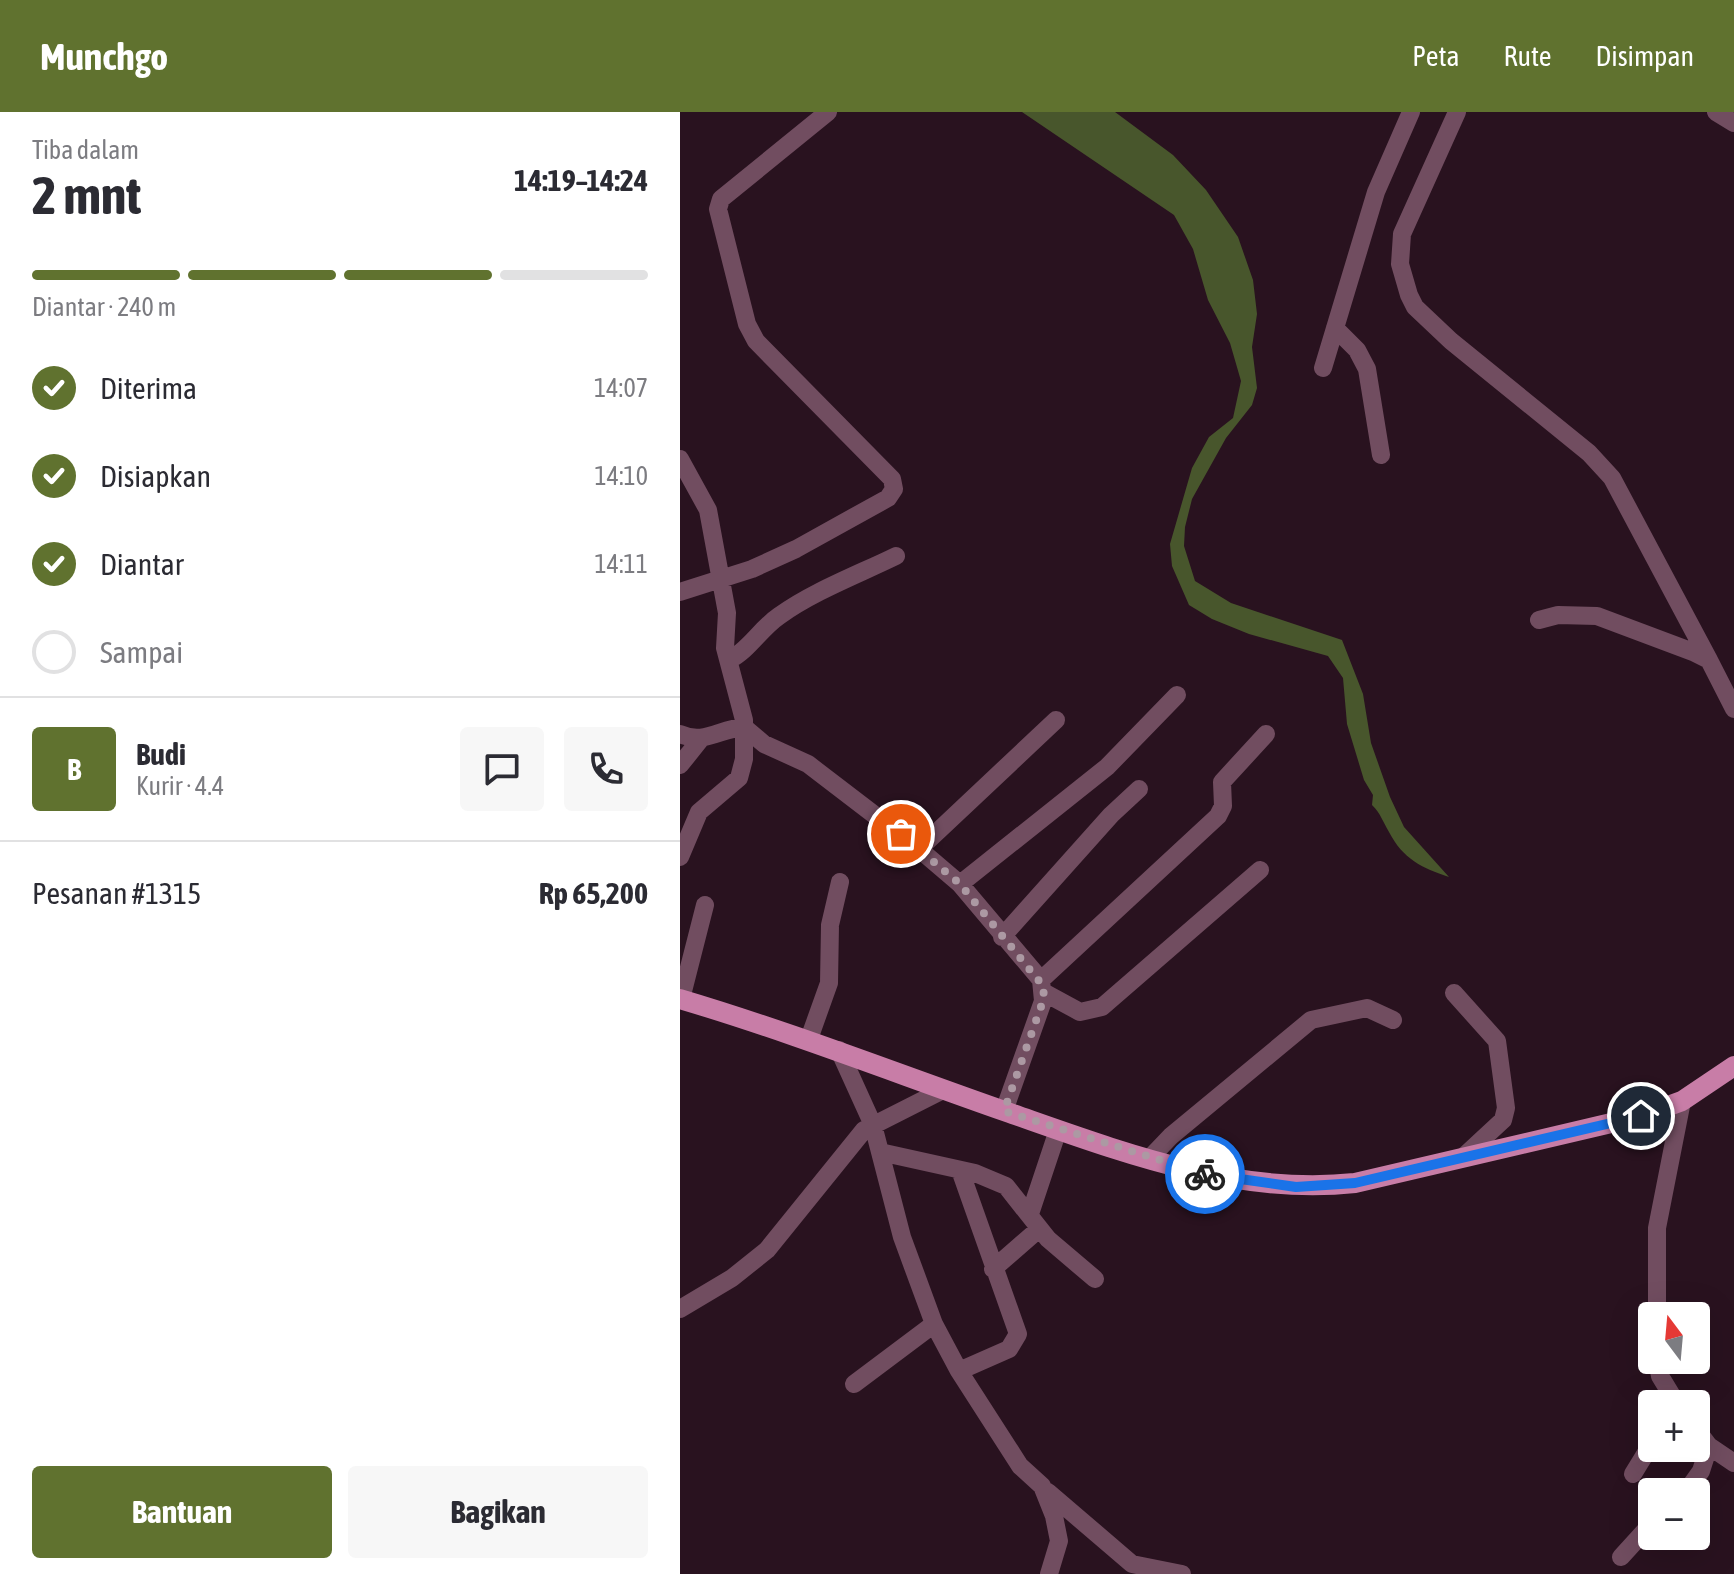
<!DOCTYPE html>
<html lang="id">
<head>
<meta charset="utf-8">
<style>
  body { margin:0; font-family:"Asap Condensed",sans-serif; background:#f7f7f7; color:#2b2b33; height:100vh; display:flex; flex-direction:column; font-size:30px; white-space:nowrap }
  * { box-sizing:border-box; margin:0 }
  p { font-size:26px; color:#7c7c81 }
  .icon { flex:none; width:44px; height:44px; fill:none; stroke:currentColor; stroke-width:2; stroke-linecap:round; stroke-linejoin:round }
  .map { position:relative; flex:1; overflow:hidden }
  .details { display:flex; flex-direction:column; background:#fff; width:680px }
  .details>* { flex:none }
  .needle { width:52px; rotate:344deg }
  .tools { position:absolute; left:958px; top:1190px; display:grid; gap:16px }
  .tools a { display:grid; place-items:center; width:72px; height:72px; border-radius:8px; background:#fff; box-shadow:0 8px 32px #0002; font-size:40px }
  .pin { position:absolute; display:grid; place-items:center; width:68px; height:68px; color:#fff; margin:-34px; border:4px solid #fff; border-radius:50%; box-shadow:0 2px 8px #0007 }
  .courier { position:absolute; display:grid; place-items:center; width:80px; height:80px; margin:-40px; border:6px solid #1a73e8; border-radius:50%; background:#fff; color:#222; box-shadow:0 2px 10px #0007 }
  .headline em { font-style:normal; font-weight:700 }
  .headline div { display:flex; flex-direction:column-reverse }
  .headline { display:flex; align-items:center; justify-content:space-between; height:136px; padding:0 32px }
  h1 { font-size:52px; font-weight:700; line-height:60px }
  .bar { display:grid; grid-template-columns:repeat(4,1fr); gap:12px 8px; align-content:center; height:96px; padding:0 32px }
  .bar i { height:10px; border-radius:6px; background:#e1e1e2 }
  .bar .selected { background:#60722f }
  .bar p { grid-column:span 4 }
  .line { display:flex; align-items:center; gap:20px; padding:0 32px; border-top:2px solid #e1e1e2 }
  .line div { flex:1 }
  .round { display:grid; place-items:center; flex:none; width:84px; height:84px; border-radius:8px; background:#f7f7f7 }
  ol { padding:0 32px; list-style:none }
  li { display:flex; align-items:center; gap:24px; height:88px }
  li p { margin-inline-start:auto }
  li .icon { padding:8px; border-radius:50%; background:#60722f; color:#fff; stroke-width:4 }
  li:last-child { color:#7c7c81 }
  li i { width:44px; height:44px; border:4px solid #e1e1e2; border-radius:50% }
  .action { display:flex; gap:16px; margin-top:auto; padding:16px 32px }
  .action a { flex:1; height:92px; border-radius:8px; background:#60722f; color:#fff; font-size:32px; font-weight:700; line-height:92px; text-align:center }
  .action a+a { background:#f7f7f7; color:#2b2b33 }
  header { display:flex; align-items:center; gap:48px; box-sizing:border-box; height:112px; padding:0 40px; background:#60722f; color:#fff }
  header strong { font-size:38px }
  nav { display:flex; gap:44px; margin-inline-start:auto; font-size:28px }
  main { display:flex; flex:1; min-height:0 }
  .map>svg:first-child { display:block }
</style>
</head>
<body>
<header>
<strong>Munchgo</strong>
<nav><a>Peta</a><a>Rute</a><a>Disimpan</a></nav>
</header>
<main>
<section class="details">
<div class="headline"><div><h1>2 mnt</h1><p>Tiba dalam</p></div><em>14:19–14:24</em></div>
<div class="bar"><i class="selected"></i><i class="selected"></i><i class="selected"></i><i></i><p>Diantar · 240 m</p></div>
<ol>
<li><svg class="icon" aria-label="check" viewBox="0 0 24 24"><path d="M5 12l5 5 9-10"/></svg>Diterima<p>14:07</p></li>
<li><svg class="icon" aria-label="check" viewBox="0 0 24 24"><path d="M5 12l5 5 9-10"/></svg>Disiapkan<p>14:10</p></li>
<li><svg class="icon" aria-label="check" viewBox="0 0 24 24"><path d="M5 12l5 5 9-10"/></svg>Diantar<p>14:11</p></li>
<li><i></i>Sampai</li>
</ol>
<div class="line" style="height:144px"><b class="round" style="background:#60722f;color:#fff">B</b><div><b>Budi</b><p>Kurir · 4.4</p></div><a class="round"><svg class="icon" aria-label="chat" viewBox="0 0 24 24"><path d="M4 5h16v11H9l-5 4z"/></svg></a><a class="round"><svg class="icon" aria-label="phone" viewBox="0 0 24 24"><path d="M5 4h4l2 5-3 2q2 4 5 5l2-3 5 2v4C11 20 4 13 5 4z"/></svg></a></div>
<div class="line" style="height:104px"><div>Pesanan #1315</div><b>Rp 65,200</b></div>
<div class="action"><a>Bantuan</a><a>Bagikan</a></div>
</section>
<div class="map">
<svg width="1054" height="1462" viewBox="0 0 1054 1462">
  <rect width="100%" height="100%" fill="#29121f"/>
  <path fill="#48562c" d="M342 0H435L493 43 526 78 558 125 573 168 577 202 572 235 577 276 572 293 546 326 512 387 505 415 504 434 515 469 551 491 662 528 683 582 691 631 710 685 724 715 769 765C742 756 723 747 709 720 703 710 701 702 692 693L693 683 684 668 667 612 663 566 648 544 569 522 532 507 509 493 492 454 490 432 512 356 529 325 553 306 561 269 550 231 528 188 513 137 494 103Z"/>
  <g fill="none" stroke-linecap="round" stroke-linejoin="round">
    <path stroke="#714d60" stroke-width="18" d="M777 0 722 122 720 152 729 183 735 195 771 229 909 341 932 366 1029 548
      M1036 0 1054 11
      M655 216 677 238 687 257 701 343
      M643 256 696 80 731 0
      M0 347 28 398 47 501 45 536 64 608V615C39 617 24 633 0 622
      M0 480 72 457 116 437 208 386 214 377 212 367 76 229 67 212 38 97 41 87 148 0
      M859 508 878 503 917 504 1013 540 1029 548 1054 597
      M49 548C68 539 80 517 99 504 134 479 177 463 216 444
      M64 615 84 632 128 652 239 737 280 772 361 868 363 889 324 999
      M0 653 20 628
      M239 737 376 608
      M0 745 19 700 59 666 64 647V615
      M280 772 427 655 497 583
      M322 825 431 703 459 677
      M361 868 538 704 543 694 542 670 586 622
      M365 881 400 900 422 895 580 758
      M774 881 817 929 826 996 823 1008 782 1046
      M1 887 25 793
      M129 927 149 871 150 813 160 770
      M159 938 193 1013 222 1125 254 1212 279 1259 340 1354 362 1374 374 1404 379 1429 369 1462
      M200 1040 295 1061 326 1074 368 1127 415 1167
      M470 1046 491 1024 631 908 687 896 713 908
      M350 1102 378 1018
      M313 1157 359 1117
      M0 1197 52 1166 87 1138 184 1018 261 979
      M977 1204V1116L1002 989
      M977 1248 980 1264 997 1292
      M279 1259 329 1237 338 1222 280 1058
      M174 1272 254 1212
      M1016 1317 1029 1334 1054 1351
      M953 1362 972 1331
      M368 1380 452 1452 502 1462
      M1006 1380 1021 1359 1029 1334
      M941 1445 972 1411"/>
    <path stroke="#c87da7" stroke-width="20" d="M0 887C111 920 218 962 327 1000 439 1039 555 1084 675 1071L961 1004 1002 989 1054 954"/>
  </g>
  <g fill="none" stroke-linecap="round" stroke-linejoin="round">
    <path stroke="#ac99a3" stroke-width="8" stroke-dasharray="0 14.4" d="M221 722 280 772 364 875 363 889 324 999 525 1062"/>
    <path stroke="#1a73e8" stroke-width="10" d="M525 1062 616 1075 675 1071 961 1004"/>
  </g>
</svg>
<div class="tools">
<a><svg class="needle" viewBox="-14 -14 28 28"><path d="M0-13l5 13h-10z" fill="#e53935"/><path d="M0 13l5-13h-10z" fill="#7c7c81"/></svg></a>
<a>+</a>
<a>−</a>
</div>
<div class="pin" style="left:221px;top:722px;background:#ea580c"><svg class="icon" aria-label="bag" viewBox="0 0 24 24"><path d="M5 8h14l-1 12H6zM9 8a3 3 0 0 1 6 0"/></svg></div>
<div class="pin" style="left:961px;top:1004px;background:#1f2937"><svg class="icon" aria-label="home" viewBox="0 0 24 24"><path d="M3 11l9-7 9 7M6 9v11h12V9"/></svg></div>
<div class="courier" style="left:525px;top:1062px"><svg class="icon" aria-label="bike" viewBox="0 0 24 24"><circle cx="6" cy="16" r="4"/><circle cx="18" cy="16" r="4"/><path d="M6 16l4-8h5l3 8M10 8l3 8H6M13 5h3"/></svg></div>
</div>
</main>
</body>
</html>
